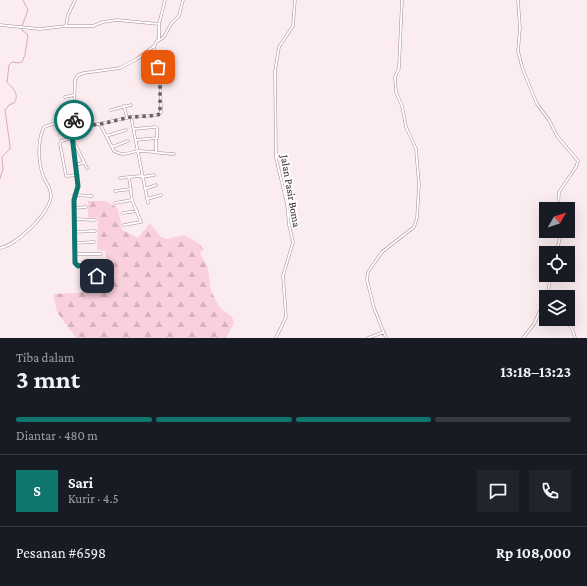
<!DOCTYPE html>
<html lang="id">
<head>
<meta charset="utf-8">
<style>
  body { margin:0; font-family:"Crimson Pro",serif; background:#20242c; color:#f1f3f6; height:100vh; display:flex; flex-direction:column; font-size:15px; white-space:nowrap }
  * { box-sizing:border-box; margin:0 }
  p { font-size:13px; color:#9ea1a6 }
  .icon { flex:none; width:22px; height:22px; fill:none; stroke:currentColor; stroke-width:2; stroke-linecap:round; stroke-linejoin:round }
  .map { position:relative; height:338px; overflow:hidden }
  .side { display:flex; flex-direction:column; background:#171b24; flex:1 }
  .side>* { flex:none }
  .needle { width:26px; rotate:51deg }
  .tools { position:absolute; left:539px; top:202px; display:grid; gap:8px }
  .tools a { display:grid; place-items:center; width:36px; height:36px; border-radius:0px; background:#171b24; box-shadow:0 4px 16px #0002; font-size:20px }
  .pin { position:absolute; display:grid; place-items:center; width:34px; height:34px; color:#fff; margin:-17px; border-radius:8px; box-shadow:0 2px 6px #0006 }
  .courier { position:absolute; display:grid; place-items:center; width:40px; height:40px; margin:-20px; border:3px solid #0f766e; border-radius:50%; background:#fff; color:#222; box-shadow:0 1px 5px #0007 }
  .head em { font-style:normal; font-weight:700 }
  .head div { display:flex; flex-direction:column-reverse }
  .head { display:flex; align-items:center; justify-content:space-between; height:68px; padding:0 16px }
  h1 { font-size:26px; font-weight:700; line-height:30px }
  .bar { display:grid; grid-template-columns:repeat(4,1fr); gap:6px 4px; align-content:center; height:48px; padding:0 16px }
  .bar i { height:5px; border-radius:3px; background:#363941 }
  .bar .on { background:#0f766e }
  .bar p { grid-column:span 4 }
  .line { display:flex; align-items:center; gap:10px; padding:0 16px; border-top:1px solid #363941 }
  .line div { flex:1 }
  .round { display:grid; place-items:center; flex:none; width:42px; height:42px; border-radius:0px; background:#20242c }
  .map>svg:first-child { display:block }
</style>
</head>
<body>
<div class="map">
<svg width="587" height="338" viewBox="0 0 587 338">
  <defs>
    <pattern id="forest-firs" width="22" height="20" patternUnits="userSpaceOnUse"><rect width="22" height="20" fill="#fad0dc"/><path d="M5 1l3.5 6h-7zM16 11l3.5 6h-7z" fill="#d6b2bc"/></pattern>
  </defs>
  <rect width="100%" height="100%" fill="#fbecf0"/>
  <path fill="url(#forest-firs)" d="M88 201H106L118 208 122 230 138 238 150 223 160 236 166 239 184 235 198 243 204 249 200 253 208 268 211 291 220 308 232 317 234 323 226 338H76L57 312 53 294C75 293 101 294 116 276L109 269 105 251 97 249 98 218 88 217Z"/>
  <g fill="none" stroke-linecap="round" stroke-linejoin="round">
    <path stroke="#dea8b8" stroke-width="1" d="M0 179 3 169 2 157 10 149V146L5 110 9 105 14 103C20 94 13 89 7 82L9 65 12 62 19 63 22 62 25 55 28 35 22 30V26L28 10 23 0"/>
    <g stroke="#aa8892" stroke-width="3">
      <path id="minor" d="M518 0 520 28 518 51 523 70 537 104 549 120 557 136 578 161 576 167 559 192 558 209
        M0 25 40 29 66 26H93L103 22 117 20 159 24
        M66 26 68 15 75 0
        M158 41 164 37 171 24 179 16 183 0
        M65 97 74 95
        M124 106 127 118
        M111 110 131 105
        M131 117 148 203
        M100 124 114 151C124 157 129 152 139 151 152 151 162 154 174 154
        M134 129 155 127 157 128V138L136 140
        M106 136 126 130
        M72 138 61 141 60 144 66 176 78 175
        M156 138V151
        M73 144 78 186 74 200 75 263 78 266 104 264
        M112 147 128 141
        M77 165 84 162
        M87 168 72 138 70 119 74 111 75 80 78 75 84 73 120 68 137 59 154 46 159 38V24L165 0
        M142 177 154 175
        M120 178 129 177
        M145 189 156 185
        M115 191 131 189
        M74 195 92 196
        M147 199 161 195
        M115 203 132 200
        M74 208 86 207
        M123 213 137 211
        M74 219 95 220
        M124 225 141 222 132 200 129 177 141 176
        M74 232 95 231
        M74 243 94 242
        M0 248C17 245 51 212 51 195 51 189 47 184 44 178 38 164 37 141 44 127L68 119 82 125 99 124 131 117 158 115 161 112 160 71 156 63 154 46
        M556 253 562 231
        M75 254H101
        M87 265 97 276
        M547 297 551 275
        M566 319 573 331 575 338
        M276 338 286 317 283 276 293 242 289 225 287 204 276 158 275 71 279 47 293 26 295 0
        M368 338 384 332
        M386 338 374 308 367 280 368 272 382 252 414 227 417 218 419 185 416 149 406 127 402 106 396 92 395 77 399 68 402 0
        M523 338 534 324 546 298"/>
    </g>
    <use href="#minor" stroke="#fff" stroke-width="2"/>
  </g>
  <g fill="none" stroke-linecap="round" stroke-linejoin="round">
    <path stroke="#716468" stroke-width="4" stroke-dasharray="0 7.2" d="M74 120C90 132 114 119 132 117 141 116 152 117 160 114V71L158 67"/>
    <path stroke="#0f766e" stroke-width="5" d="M74 120 70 119 78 186 74 200 75 263 78 266 87 265 97 276"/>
  </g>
  <g text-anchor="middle" stroke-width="4" stroke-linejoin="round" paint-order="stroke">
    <g font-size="11" fill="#271a1e" stroke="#fdfdfd">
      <text transform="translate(291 191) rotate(80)" y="4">Jalan Pasir Boma</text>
    </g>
  </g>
</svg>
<div class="tools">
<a><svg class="needle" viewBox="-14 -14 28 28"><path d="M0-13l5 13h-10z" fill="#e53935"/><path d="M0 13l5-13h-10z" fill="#9ea1a6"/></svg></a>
<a><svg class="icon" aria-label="locate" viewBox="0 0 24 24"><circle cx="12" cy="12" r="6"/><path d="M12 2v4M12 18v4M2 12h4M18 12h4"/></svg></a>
<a><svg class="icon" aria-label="layers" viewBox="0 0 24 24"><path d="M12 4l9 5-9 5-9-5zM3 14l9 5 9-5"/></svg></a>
</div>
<div class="pin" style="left:158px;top:67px;background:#ea580c"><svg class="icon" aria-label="bag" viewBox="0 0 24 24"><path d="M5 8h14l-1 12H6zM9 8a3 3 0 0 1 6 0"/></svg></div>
<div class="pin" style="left:97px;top:276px;background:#1f2937"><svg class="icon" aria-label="home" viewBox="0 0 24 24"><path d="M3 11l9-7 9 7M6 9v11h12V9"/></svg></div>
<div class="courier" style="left:74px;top:120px"><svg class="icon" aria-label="bike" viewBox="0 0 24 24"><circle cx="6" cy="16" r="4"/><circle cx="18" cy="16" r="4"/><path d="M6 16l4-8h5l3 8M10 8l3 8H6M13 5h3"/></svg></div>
</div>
<section class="side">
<div class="head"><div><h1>3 mnt</h1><p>Tiba dalam</p></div><em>13:18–13:23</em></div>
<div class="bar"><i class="on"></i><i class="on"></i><i class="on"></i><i></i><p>Diantar · 480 m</p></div>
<div class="line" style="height:72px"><b class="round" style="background:#0f766e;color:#fff">S</b><div><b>Sari</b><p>Kurir · 4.5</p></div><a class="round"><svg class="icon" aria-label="chat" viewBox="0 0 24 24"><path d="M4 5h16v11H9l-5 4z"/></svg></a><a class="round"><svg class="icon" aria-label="phone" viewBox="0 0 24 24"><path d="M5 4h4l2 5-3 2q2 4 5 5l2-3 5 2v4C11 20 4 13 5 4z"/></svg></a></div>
<div class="line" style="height:52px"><div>Pesanan #6598</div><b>Rp 108,000</b></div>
</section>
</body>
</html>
